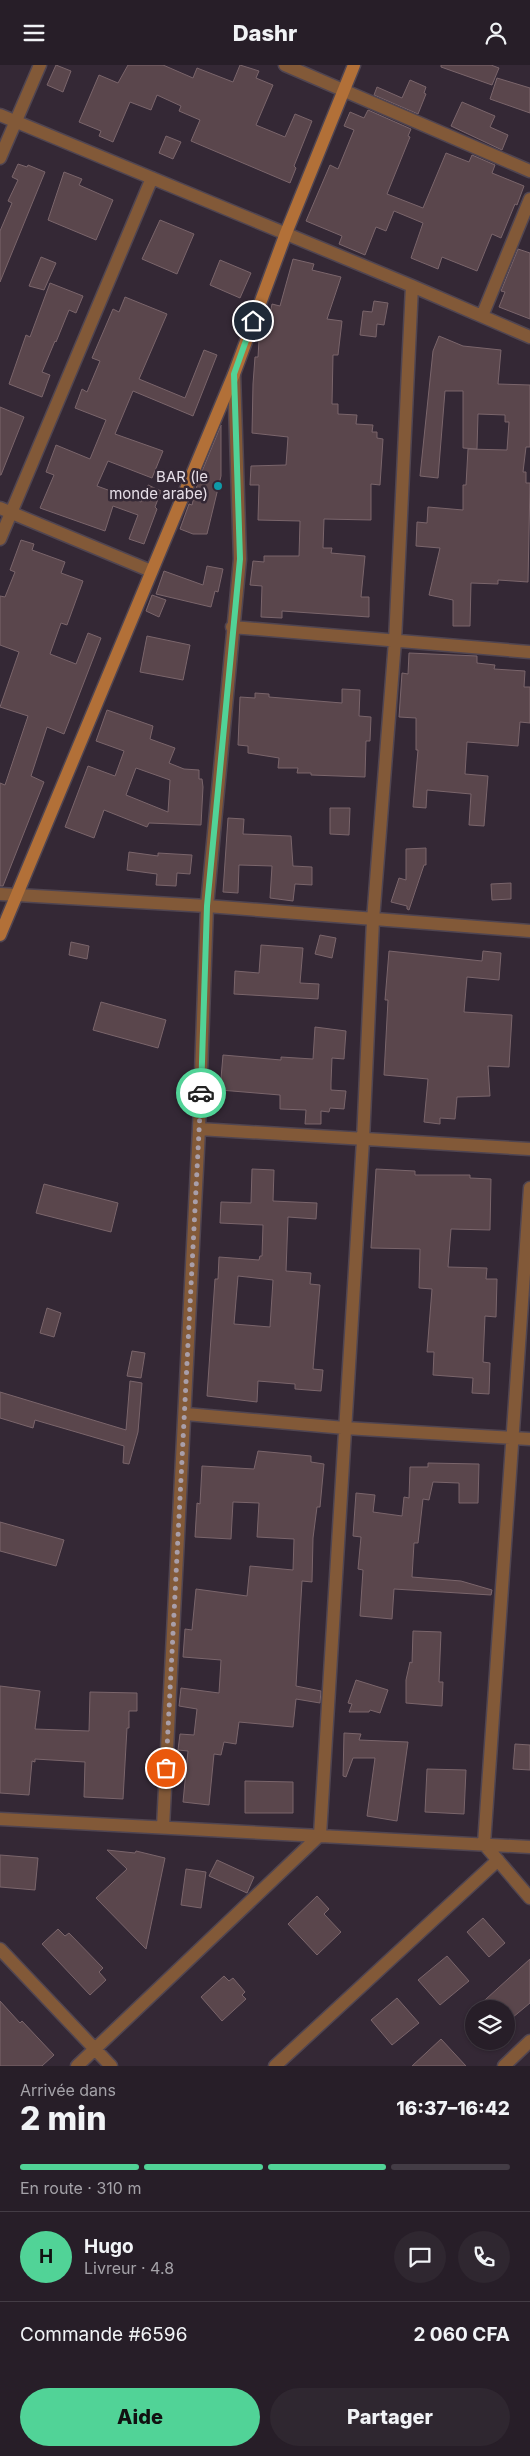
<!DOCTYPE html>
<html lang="fr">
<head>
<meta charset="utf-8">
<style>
  body { margin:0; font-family:Inter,sans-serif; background:#2f2730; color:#f1f3f6; height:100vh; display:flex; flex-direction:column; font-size:19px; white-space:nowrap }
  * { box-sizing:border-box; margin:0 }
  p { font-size:16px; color:#a4a2a8 }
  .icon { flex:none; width:28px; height:28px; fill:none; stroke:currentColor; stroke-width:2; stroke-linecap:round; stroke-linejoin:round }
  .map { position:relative; height:2001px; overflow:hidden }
  .side { display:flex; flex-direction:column; background:#271e28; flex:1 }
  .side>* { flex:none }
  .controls { position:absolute; left:465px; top:1935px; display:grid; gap:10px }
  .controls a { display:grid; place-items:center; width:50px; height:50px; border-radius:50%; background:#271e28; box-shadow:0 1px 4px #0004,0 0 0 1px #433c45; font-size:25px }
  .pin { position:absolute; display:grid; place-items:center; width:42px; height:42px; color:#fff; margin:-21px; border:2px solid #fff; border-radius:50%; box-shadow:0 1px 5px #0007 }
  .courier { position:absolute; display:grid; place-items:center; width:50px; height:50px; margin:-25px; border:4px solid #51d397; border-radius:50%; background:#fff; color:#222; box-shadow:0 1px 6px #0007 }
  .overview em { font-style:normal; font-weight:800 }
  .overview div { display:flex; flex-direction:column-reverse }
  .overview { display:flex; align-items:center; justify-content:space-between; height:85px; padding:0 20px }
  h1 { font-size:32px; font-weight:800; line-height:38px }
  .bar { display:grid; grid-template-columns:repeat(4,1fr); gap:8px 5px; align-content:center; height:60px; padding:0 20px }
  .bar i { height:6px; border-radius:4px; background:#433c45 }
  .bar .current { background:#51d397 }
  .bar p { grid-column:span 4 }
  .line { display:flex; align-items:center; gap:12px; padding:0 20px; border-top:1px solid #433c45 }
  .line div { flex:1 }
  .round { display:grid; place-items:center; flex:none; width:52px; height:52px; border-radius:26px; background:#2f2730 }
  .action { display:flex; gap:10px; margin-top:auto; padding:10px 20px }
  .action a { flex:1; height:58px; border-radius:30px; background:#51d397; color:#111; font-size:20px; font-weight:800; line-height:58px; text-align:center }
  .action a+a { background:#2f2730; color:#f1f3f6 }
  header { display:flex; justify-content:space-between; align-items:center; height:65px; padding:0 20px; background:#271e28; font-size:22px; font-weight:800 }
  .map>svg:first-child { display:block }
</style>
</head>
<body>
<header><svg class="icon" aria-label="menu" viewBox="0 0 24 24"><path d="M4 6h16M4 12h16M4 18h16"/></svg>Dashr<svg class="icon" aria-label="person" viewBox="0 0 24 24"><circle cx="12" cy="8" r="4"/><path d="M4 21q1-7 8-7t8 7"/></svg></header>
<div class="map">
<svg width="530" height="2001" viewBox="0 0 530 2001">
  <rect width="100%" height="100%" fill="#342835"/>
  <path fill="#5a464c" stroke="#7a656b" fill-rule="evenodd" d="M56 0 71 6 63 27 47 20Z
    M128 0H163L193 13 197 3 233 17 240 0 259 6 256 13 273 20 256 60 285 72 295 49 312 56 294 101 296 103 290 118 191 76 200 55 179 46 181 41 157 30 151 45 130 37 113 77 99 71 101 66 79 57 99 10 118 18Z
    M441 0H491L499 3 492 20 441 2Z
    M497 13 530 23V48L490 34Z
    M410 15 426 22 424 28 426 29 418 49 374 30 377 22 402 33Z
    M462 37 495 51 490 62 508 70 502 85 451 61Z
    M368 45 411 64 408 71 410 72 387 129 423 143 446 88 469 97 472 90 495 100 492 108 524 121 517 140 515 139 501 173 492 169 477 206 442 192 438 204 411 193 423 158 394 146 386 166 376 162 365 190 339 179 342 171 306 156 330 100 338 104 354 65 344 61 350 47 364 53Z
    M166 71 181 77 173 94 159 88Z
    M18 99 27 102 28 100 45 107 0 217V166L12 138 8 136 18 115 12 112Z
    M64 107 82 114 79 120 113 135 96 175 48 155Z
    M160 155 194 169 177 209 142 194Z
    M518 184 530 188V254L499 242 505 227 501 226Z
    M41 192 56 198 44 225 29 221Z
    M293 194 314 199 312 205 341 212 327 254 342 256 338 290H333L332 339H338V349L357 350 356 359 373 360 372 367H377V373L383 374 380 420 371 419V455L324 454 323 483H332L331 488 365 491 361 532H369V552L282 546V553L261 552 262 521 250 520 253 496 264 497V491H299L300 456 258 455 259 420H250L251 401 286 400 288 372 252 368 253 319 255 292H258L259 275 265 254 269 255 272 239 280 241Z
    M220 195 251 208 240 233 210 220Z
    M50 218 83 231 76 248 69 245 56 277 55 276 42 307 50 310 42 332 9 319 26 270 30 272Z
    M125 232 167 249 139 314 185 333 204 285 217 290 193 351 133 326 115 369 163 386 152 413 108 396 97 421 141 437 148 420 161 426 155 442 157 444 144 479 129 474 138 450 113 441 105 466 40 443 54 410 46 407 56 380 90 394 106 355 75 343 82 324 87 327 100 296 92 293 113 244 119 247Z
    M374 236 388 238 384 260 377 259 376 272 360 270 363 246 372 247Z
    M439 271 463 281 501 285 498 319 530 320V382H526L523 407H526V418H530L528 517 498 515V519L471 518 470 561H453V535L429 530 440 483 416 481 417 457 427 458 428 442 463 445V420H466L468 384 507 385 509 357H505V350L478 349 477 384 463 383V326H445L438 413 420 411 433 286Z
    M0 342 24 352 1 410H0Z
    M221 360V411L207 469H193L180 464 189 439 192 440 198 416Z
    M21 475 34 479 32 485 65 497 61 508 83 516 67 560 61 558 50 589 76 599 88 568 101 573 64 669 47 662 31 711 44 717 3 821H0V718L5 720 28 651 0 642 19 587 0 580V531L5 532 15 507 10 505Z
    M207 501 223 504 218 527 215 526 211 542 156 529 164 506 203 520Z
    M152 530 166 535 159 552 146 546Z
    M147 571 190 580 183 615 140 607Z
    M409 588 477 591V598L495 600 494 604 525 606 524 622H530V658L520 657 518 681 467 677 465 709 488 711 484 761 469 760 471 729 427 725 426 743 413 742 418 685H416V653L399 652 402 608 408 609Z
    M342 624 360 625 359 651 371 652 370 676H366L365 712 311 710V708H297L298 703H278L279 693 248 688V681L238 680 240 632 255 633V628L269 629V632L342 638Z
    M107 645 153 661 150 674 175 683 169 698 184 704 199 705V714H202L203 722 201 760 149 758 147 762 104 745 94 773 65 762 88 701 115 711 124 686 96 676ZM136 703 170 715 168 747 126 730Z
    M330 743H350L349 770 330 769Z
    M228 753 244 754 243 769 291 771 293 801 312 802V820L295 819 293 836 270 833 272 801 239 800 238 828 223 827Z
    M426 783V800H424L409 845 407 844V841L391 837 399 813 406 815V784Z
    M129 787 158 791V788L192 790 190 809 177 808 176 821 156 820 157 809 127 805Z
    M511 818V834L492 835 491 819Z
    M320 870 336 873 332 893 315 889Z
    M71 877 89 881 87 894 69 890Z
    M261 880 303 883 300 918 319 919 318 934 234 929 235 906 259 908Z
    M389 886 482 896 483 886 501 888 499 915 467 912 464 947 512 950 509 1002 488 1001 490 1031 457 1032 455 1054 440 1053V1059L424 1057 428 1014 384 1010 388 935H385Z
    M101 937 166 955 158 983 93 965Z
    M315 962 346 966 344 994 332 993 331 1018V1025L346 1026 344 1044 330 1043 329 1047 321 1046V1059H305L306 1045 280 1044V1030L220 1025 223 990 281 995V992L313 994Z
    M252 1104 274 1105 273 1136 317 1138 316 1154 288 1152 286 1206 311 1208 310 1219 320 1220 313 1304 323 1305 321 1326 295 1324V1319L258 1316 257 1337 207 1331 215 1214H218L219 1192 259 1195 260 1191H262L263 1160 220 1158 221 1137 251 1138ZM238 1211 273 1215 270 1262 234 1259Z
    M376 1104 415 1106V1110H470V1113L491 1114 490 1165 451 1164 448 1202 487 1203 486 1214H497L496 1252 485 1251 483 1297 490 1298 489 1329 472 1328 473 1313 433 1310 434 1287H427L432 1224 419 1223 420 1184 371 1183Z
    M44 1119 118 1138 111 1167 36 1148Z
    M47 1243 61 1248 54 1272 40 1268Z
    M132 1286 145 1288 141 1313 127 1311Z
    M130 1316 142 1318 138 1367 129 1399 123 1398 124 1381 35 1355 33 1363 0 1353V1327L126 1365Z
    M258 1386 311 1391V1397L324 1399 320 1442H317L313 1473 312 1517 302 1516 296 1621 321 1626 320 1638 296 1634 293 1662 239 1657 236 1679 224 1677 221 1690 214 1689 209 1740 183 1737 188 1686 178 1685 180 1669 194 1670 197 1644 179 1641 181 1623 219 1628 221 1595 183 1592 185 1564 192 1565 196 1524 247 1531 250 1501 293 1505 294 1474 257 1472 259 1438 233 1437 231 1474 195 1472 197 1438 200 1439 202 1401 254 1404Z
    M428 1398 479 1399 478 1438H459V1418L433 1417 429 1435 423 1434 418 1478H414L412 1512 461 1516 492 1525 491 1530 394 1524 392 1554 360 1551 363 1505 358 1504 361 1472 353 1471 356 1428 375 1430 373 1447 402 1451 404 1432 409 1433 410 1402H428Z
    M0 1457 64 1475 56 1501 0 1486Z
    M413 1566 441 1567 439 1617H443L442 1641 406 1638V1615L410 1597 412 1598Z
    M356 1615 388 1625 380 1648 370 1645 369 1647H349L352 1639 348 1638Z
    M0 1621 40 1626 35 1664 89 1666 90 1627 137 1628V1646H129V1663H127L123 1734 84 1732 85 1697 35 1694V1697L32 1696 29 1730 0 1728Z
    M344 1668 361 1669 359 1675 408 1677 397 1756 367 1751 375 1693H353L346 1712 343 1711Z
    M515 1679 530 1680V1705L513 1704Z
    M427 1704 466 1705 464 1749 425 1747Z
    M245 1716 293 1717V1748H245Z
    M107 1785 135 1788 136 1786 165 1793 146 1884 96 1833 127 1804Z
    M0 1790 38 1793 35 1825 0 1822Z
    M217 1795 254 1812 247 1828 209 1811Z
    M186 1804 206 1807 201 1843 181 1840Z
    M317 1831 329 1844 324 1849 341 1867 317 1890 288 1859Z
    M483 1853 505 1878 489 1892 467 1867Z
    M58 1864 65 1871 69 1868 103 1903 99 1907 106 1915 90 1930 42 1879Z
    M447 1891 469 1916 440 1940 418 1915Z
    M530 1894V1938L506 1958V1944H475Z
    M224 1911 229 1916 233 1913 245 1927 242 1930 246 1934 222 1956 201 1932Z
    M397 1933 419 1958 392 1980 371 1955Z
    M0 1936 20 1958 22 1956 54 1990 42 2001H0Z
    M441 1974 466 2001H412Z"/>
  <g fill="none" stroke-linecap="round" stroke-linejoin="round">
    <g stroke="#504551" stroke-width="15">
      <path id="street" d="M285 0 530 106
        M0 50 412 221 530 272
        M0 93 40 0
        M482 251 530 134
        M0 443 151 506
        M0 474 152 113
        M232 562 530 587
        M0 829 207 841 530 866
        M199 1064 530 1084
        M530 1123 484 1779 530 1833
        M186 1349 345 1363 530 1374
        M0 1754 530 1782
        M163 1762 199 1064 207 841 240 494 234 309
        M0 1884 111 2001
        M77 2001 320 1770 363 1075 373 855 395 576 412 221
        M275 2001 498 1795
        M504 2001 530 1976"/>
    </g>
    <g stroke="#504551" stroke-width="15">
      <path id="secondary" d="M0 870 234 309 286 168 354 0"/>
    </g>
    <use href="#street" stroke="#825938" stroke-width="12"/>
    <use href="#secondary" stroke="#b27038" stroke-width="12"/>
  </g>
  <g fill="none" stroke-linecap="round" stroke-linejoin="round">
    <path stroke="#a89ea9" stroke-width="5" stroke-dasharray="0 9" d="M166 1703 201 1028"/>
    <path stroke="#51d397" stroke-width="6" d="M201 1028 207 841 240 494 234 309 253 256"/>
  </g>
  <circle fill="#0f9aa8" stroke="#342835" stroke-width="2" cx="218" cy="421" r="5"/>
  <g text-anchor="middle" stroke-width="5" stroke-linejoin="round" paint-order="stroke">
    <g font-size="15" fill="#e6dee7" stroke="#342835" text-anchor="end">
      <text x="208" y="417">BAR (le<tspan x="208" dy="17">monde arabe)</tspan></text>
    </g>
  </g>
</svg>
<div class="controls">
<a><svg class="icon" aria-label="layers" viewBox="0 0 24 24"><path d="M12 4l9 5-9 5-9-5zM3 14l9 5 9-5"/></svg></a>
</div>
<div class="pin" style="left:166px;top:1703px;background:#ea580c"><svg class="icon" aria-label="bag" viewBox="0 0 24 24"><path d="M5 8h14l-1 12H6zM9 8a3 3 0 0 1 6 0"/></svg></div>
<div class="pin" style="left:253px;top:256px;background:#1f2937"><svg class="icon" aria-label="home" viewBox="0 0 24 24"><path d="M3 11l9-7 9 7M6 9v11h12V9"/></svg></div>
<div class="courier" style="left:201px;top:1028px"><svg class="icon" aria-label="car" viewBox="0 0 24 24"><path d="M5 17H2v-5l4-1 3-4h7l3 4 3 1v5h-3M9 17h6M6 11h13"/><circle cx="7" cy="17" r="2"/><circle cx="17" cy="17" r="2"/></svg></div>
</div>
<section class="side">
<div class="overview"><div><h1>2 min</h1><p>Arrivée dans</p></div><em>16:37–16:42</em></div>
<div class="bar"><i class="current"></i><i class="current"></i><i class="current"></i><i></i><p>En route · 310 m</p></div>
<div class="line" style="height:90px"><b class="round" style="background:#51d397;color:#111">H</b><div><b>Hugo</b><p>Livreur · 4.8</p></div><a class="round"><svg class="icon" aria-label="chat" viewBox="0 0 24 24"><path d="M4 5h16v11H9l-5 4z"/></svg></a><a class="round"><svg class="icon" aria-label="phone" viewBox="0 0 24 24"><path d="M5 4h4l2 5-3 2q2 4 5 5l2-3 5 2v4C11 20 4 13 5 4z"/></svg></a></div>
<div class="line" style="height:65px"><div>Commande #6596</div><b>2 060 CFA</b></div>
<div class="action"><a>Aide</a><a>Partager</a></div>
</section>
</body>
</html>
